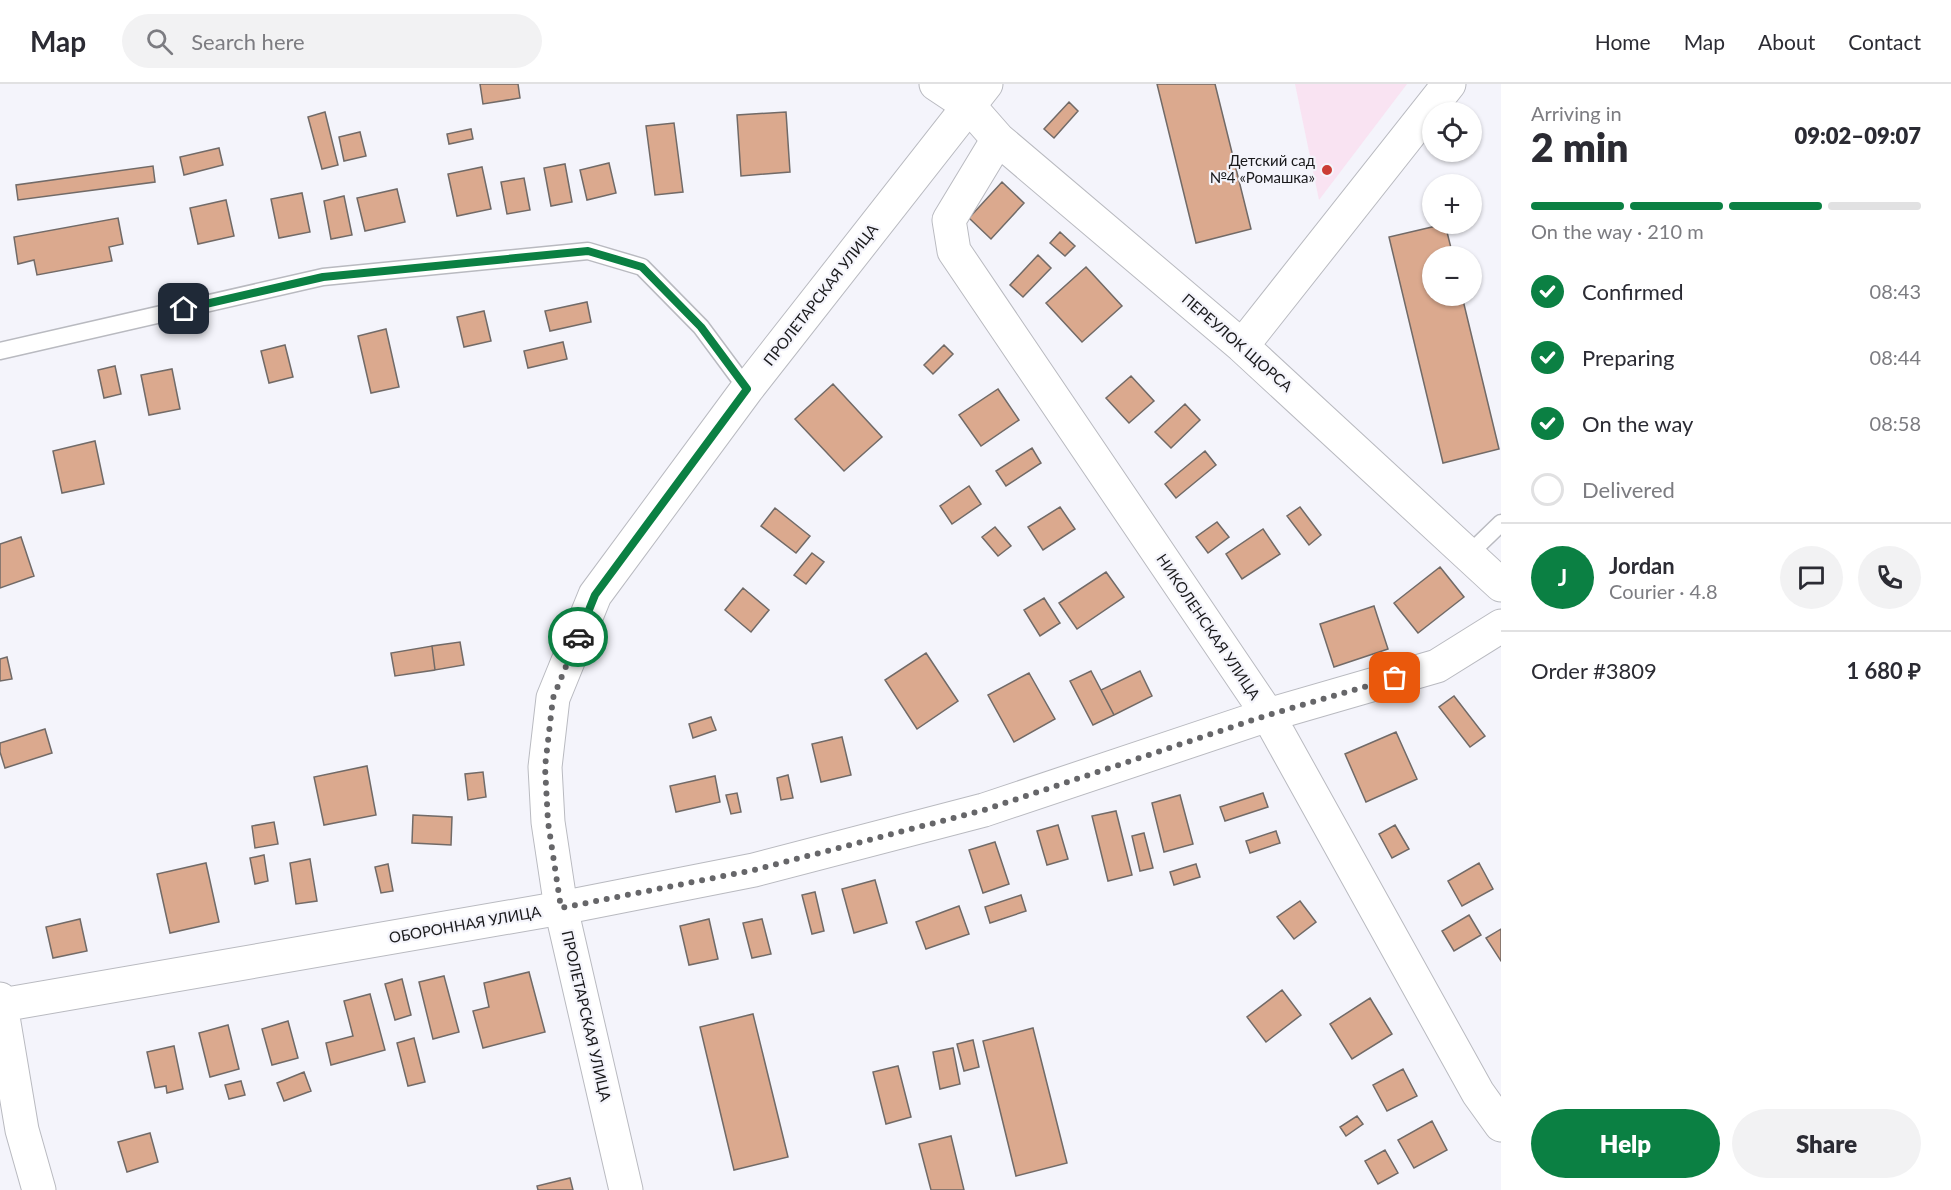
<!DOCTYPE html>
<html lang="en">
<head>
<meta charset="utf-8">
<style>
  body { margin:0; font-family:Lato,sans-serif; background:#f2f2f3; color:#2b2b33; height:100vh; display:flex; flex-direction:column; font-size:22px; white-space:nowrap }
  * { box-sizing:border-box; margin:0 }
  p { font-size:20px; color:#7c7c81 }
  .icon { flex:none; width:33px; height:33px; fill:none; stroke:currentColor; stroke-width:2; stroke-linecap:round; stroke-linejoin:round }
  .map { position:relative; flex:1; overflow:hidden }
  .drawer { display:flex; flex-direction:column; background:#fff; width:450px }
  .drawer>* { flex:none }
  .tools { position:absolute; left:1422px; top:18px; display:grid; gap:12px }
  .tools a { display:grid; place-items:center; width:60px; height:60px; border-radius:50%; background:#fff; box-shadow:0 2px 4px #0004; font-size:30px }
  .pin { position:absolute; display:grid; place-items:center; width:51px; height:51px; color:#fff; margin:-26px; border-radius:12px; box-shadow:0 3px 9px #0006 }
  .courier { position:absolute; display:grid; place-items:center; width:60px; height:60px; margin:-30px; border:4px solid #0b8043; border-radius:50%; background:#fff; color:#222; box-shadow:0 2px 8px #0007 }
  .overview em { font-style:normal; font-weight:800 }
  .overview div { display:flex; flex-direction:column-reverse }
  .overview { display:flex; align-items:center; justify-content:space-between; height:102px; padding:0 30px }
  h1 { font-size:39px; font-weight:800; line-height:45px }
  .bar { display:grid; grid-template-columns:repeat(4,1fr); gap:9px 6px; align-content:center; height:72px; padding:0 30px }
  .bar i { height:8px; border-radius:4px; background:#e1e1e2 }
  .bar .current { background:#0b8043 }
  .bar p { grid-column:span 4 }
  .line { display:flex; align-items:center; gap:15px; padding:0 30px; border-top:2px solid #e1e1e2 }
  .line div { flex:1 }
  .round { display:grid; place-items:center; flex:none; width:63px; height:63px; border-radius:32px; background:#f2f2f3 }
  ol { padding:0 30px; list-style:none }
  li { display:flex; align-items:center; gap:18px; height:66px }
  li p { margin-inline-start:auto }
  li .icon { padding:6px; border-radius:50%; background:#0b8043; color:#fff; stroke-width:4 }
  li:last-child { color:#7c7c81 }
  li i { width:33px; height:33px; border:3px solid #e1e1e2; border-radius:50% }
  .action { display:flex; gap:12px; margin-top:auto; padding:12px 30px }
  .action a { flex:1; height:69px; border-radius:36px; background:#0b8043; color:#fff; font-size:24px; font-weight:800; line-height:69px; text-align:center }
  .action a+a { background:#f2f2f3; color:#2b2b33 }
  header { display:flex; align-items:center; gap:36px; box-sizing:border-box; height:84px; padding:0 30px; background:#fff; border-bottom:2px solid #e1e1e2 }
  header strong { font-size:28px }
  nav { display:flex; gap:33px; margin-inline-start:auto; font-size:21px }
  .search { width:420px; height:54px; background:#f2f2f3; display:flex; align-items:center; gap:15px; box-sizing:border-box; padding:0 21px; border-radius:33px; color:#7c7c81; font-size:22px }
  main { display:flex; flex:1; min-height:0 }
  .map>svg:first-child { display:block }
</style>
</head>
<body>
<header>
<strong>Map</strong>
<div class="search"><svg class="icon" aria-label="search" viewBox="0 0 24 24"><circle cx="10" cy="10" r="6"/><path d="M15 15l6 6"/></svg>Search here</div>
<nav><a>Home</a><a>Map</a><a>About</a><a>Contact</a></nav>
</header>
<main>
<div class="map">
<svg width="1501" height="1106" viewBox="0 0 1501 1106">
  <rect width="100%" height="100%" fill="#f4f4fb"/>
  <path fill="#f9e3f2" d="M1295 0H1407L1319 116Z"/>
  <path fill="#dba98e" stroke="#716a67" stroke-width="1.5" d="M480 0H518L520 14 483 20Z
    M1157 0H1215L1251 145 1196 159Z
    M1069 18 1078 27 1054 54 1044 45Z
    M325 28 338 81 322 85 308 33Z
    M786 28 790 88 741 92 737 31Z
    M674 39 683 108 655 111 646 42Z
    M471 45 473 55 449 60 447 50Z
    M360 48 366 72 344 77 339 53Z
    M219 64 223 81 184 91 180 73Z
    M609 79 616 109 587 116 580 86Z
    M565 80 572 118 551 122 544 84Z
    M153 82 155 98 18 116 16 101Z
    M482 83 491 125 457 132 448 90Z
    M524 94 530 126 507 130 501 98Z
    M1002 98 1024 119 991 155 969 134Z
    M397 105 405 138 365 147 357 114Z
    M302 109 310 148 279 154 271 115Z
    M344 112 352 151 331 155 324 117Z
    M226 116 234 152 198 160 190 124Z
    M118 134 123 160 109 163 112 177 37 191 34 176 18 180 14 153Z
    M1445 140 1453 172H1432V212H1462L1499 365 1443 379 1389 153Z
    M1060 148 1075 162 1065 172 1050 159Z
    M1038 171 1051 184 1023 213 1010 201Z
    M1086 183 1122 222 1082 258 1046 219Z
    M587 218 591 238 550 247 545 227Z
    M484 227 491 257 464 263 457 233Z
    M386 245 399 303 371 309 358 252Z
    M563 258 567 275 528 284 524 267Z
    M285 261 293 293 269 299 261 267Z
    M944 261 953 270 933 290 924 281Z
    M115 282 121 310 104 314 98 286Z
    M172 285 180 325 149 331 141 291Z
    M1131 292 1154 317 1129 339 1106 314Z
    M833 300 882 353 844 387 795 335Z
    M998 305 1019 336 981 362 959 331Z
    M1185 320 1200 336 1171 364 1155 348Z
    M95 357 104 400 62 409 53 367Z
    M1032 364 1041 379 1006 402 996 387Z
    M1205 367 1216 381 1176 414 1165 400Z
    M969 402 981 420 952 440 940 422Z
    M1060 423 1075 445 1043 466 1028 443Z
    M1300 423 1321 451 1309 461 1287 432Z
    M775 424 810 452 796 469 761 442Z
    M1217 438 1229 453 1208 469 1196 453Z
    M995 443 1011 462 998 472 982 453Z
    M1263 445 1280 470 1242 495 1226 470Z
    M21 453 34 492 0 504V460Z
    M812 469 824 478 806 500 794 491Z
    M1440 483 1464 513 1418 549 1394 519Z
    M1106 488 1124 513 1077 545 1059 519Z
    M743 504 769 526 751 548 725 526Z
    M1044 514 1060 539 1040 552 1024 526Z
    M1374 522 1388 565 1334 583 1320 540Z
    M460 558 464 581 435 586 432 562Z
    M432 562 435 586 395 592 391 569Z
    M926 569 958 617 917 645 885 596Z
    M7 573 12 595 0 597V575Z
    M1091 587 1114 631 1093 641 1070 597Z
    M1140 587 1152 612 1114 631 1101 606Z
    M1029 589 1055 635 1014 658 988 611Z
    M1454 612 1485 652 1470 663 1439 623Z
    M711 633 716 646 693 654 689 640Z
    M45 645 52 669 5 684 0 668V659Z
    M1396 648 1417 695 1366 718 1345 670Z
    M842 653 851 691 821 698 812 660Z
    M367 682 376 731 324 741 314 693Z
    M483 688 486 713 468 716 465 690Z
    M788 691 793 714 781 716 777 694Z
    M715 692 720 718 676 728 670 702Z
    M737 709 741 728 731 730 726 711Z
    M1263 709 1268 723 1225 737 1220 723Z
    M1180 711 1193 760 1164 768 1152 719Z
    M1116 727 1132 791 1108 797 1092 732Z
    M413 731 452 733 451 761 412 759Z
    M274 738 278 760 255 764 252 742Z
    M1058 741 1068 775 1047 781 1037 747Z
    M1395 741 1409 765 1392 774 1379 750Z
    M1276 747 1280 759 1250 769 1246 757Z
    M1144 749 1153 784 1140 787 1132 752Z
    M995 758 1009 800 983 809 969 766Z
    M264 771 268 797 255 800 250 774Z
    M310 775 317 817 296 820 290 779Z
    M206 779 219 838 170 849 157 790Z
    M1479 779 1493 805 1462 822 1448 797Z
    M388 780 393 807 381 809 375 783Z
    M1196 780 1200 793 1174 801 1170 788Z
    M875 796 887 839 854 849 842 805Z
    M815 808 824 847 812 850 802 811Z
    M1021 811 1026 827 990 839 985 823Z
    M1300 817 1316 838 1294 855 1277 833Z
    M959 822 969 850 926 865 916 838Z
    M1469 831 1481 851 1454 867 1442 847Z
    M80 835 87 867 53 874 46 843Z
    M709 835 718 875 689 881 680 842Z
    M762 835 771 870 752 874 743 839Z
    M1501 845V877L1486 854Z
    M529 888 545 948 483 964 473 927 489 923 484 899Z
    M444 892 459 948 433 955 419 898Z
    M402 895 411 931 395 936 385 900Z
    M1282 906 1301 931 1266 958 1247 933Z
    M370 910 385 966 331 981 326 959 353 952 344 917Z
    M1370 914 1392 950 1352 975 1330 940Z
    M753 930 788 1073 734 1086 700 943Z
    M288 937 298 974 272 981 262 945Z
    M228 941 239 985 210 993 199 949Z
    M1033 944 1067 1079 1016 1092 983 957Z
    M414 954 425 998 408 1002 397 959Z
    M973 956 979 983 964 987 957 960Z
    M174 962 183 1005 167 1009 166 1002 155 1004 147 968Z
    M953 964 960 1000 940 1005 933 968Z
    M898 982 911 1033 886 1040 873 988Z
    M1403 985 1417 1012 1387 1027 1373 1001Z
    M304 988 311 1007 284 1017 277 999Z
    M241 997 245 1011 229 1015 225 1001Z
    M1357 1032 1363 1040 1346 1052 1340 1043Z
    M1432 1037 1447 1066 1414 1084 1398 1056Z
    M150 1049 158 1078 127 1088 118 1058Z
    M951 1052 964 1106H931L919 1060Z
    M1385 1066 1398 1089 1378 1100 1365 1077Z
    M570 1094 573 1106H538L537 1102Z"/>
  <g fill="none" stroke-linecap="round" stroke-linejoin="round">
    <g stroke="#b9bac0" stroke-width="19">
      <path id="lane" d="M0 267 323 193 588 167 642 183 701 243 747 305
        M1469 470 1501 439"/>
    </g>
    <g stroke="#b9bac0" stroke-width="35">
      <path id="street" d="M936 0 969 22 998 55 1242 262 1501 501
        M998 55 949 136 954 167 1268 631 1478 1009 1501 1041
        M1242 262 1449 0
        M0 915 22 1046 39 1106
        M2 921 561 824 754 786 984 726 1268 631 1437 582 1501 542"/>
    </g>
    <g stroke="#b9bac0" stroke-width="35">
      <path id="secondary" d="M626 1106 561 824 548 738 545 683 553 614 595 511 747 305 986 0"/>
    </g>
    <use href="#lane" stroke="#fff" stroke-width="16"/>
    <use href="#street" stroke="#fff" stroke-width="33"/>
    <use href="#secondary" stroke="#fff" stroke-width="33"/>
  </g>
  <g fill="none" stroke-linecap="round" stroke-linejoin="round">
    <path stroke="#666669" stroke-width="6" stroke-dasharray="0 10.8" d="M578 553 553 614 545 683 548 738 561 824 754 786 984 726 1268 631 1395 594"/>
    <path stroke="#0b8043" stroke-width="8" d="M184 225 323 193 588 167 642 183 701 243 747 305 595 511 578 553"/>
  </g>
  <circle fill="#cb3d35" stroke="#f4f4fb" stroke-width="2" cx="1327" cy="86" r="6"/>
  <g text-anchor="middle" stroke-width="4.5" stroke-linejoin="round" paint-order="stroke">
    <g font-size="15" fill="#19191b" stroke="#f4f4fb" text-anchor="end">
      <text x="1315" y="82">Детский сад<tspan x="1315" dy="17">№4 «Ромашка»</tspan></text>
    </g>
    <g font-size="15" fill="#19191b" stroke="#f4f4fb">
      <text transform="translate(821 211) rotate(-52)" y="5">ПРОЛЕТАРСКАЯ УЛИЦА</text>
      <text transform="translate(1237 259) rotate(41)" y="5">ПЕРЕУЛОК ЩОРСА</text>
      <text transform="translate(1208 543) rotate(56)" y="5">НИКОЛЕНСКАЯ УЛИЦА</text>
      <text transform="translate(465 841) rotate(-10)" y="5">ОБОРОННАЯ УЛИЦА</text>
      <text transform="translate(586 932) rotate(77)" y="5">ПРОЛЕТАРСКАЯ УЛИЦА</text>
    </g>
  </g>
</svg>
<div class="tools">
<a><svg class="icon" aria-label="locate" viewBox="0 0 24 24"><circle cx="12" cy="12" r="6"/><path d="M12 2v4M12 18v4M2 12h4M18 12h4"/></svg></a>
<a>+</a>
<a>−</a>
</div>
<div class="pin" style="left:1395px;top:594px;background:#ea580c"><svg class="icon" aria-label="bag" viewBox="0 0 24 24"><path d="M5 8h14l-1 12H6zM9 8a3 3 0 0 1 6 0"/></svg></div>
<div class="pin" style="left:184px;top:225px;background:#1f2937"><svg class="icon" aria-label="home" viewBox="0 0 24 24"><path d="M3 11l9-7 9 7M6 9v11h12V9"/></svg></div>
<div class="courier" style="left:578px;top:553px"><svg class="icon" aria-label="car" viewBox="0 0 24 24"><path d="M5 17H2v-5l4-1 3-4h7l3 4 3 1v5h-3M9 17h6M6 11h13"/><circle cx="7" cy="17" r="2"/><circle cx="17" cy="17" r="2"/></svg></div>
</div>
<section class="drawer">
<div class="overview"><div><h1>2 min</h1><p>Arriving in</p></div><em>09:02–09:07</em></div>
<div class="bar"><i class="current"></i><i class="current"></i><i class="current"></i><i></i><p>On the way · 210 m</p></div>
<ol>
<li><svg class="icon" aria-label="check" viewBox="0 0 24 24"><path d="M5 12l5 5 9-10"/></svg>Confirmed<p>08:43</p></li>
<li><svg class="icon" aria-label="check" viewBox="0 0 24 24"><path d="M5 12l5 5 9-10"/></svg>Preparing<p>08:44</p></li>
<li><svg class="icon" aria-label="check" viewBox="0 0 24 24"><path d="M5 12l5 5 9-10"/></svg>On the way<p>08:58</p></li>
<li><i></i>Delivered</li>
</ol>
<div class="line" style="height:108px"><b class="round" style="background:#0b8043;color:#fff">J</b><div><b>Jordan</b><p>Courier · 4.8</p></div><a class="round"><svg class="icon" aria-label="chat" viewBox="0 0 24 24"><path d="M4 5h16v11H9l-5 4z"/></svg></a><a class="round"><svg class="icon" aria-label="phone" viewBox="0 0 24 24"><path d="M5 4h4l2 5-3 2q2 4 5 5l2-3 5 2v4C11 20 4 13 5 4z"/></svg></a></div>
<div class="line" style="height:78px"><div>Order #3809</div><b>1 680 ₽</b></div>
<div class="action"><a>Help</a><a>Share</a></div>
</section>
</main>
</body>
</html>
